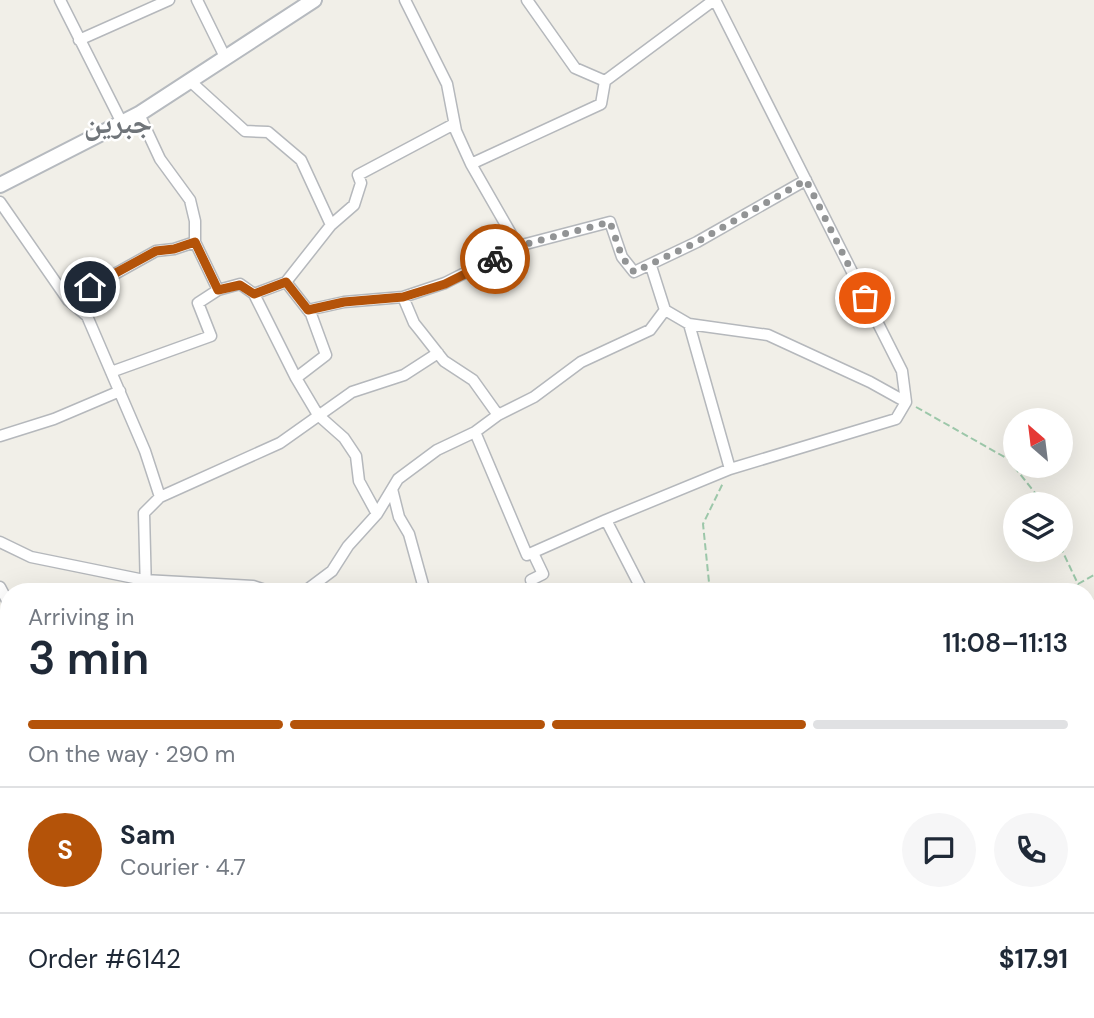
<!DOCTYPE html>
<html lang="en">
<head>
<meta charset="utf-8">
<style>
  body { margin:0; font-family:"DM Sans","Noto Naskh Arabic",sans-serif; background:#f6f6f7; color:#1f2937; height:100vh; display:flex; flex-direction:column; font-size:26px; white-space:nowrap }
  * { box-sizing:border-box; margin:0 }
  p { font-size:23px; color:#747a83 }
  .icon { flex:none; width:38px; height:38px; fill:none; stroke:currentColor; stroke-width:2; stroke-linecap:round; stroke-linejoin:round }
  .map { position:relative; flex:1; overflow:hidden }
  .sheet { position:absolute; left:0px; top:583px; width:1096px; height:436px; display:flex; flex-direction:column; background:#fff; border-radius:28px 28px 0 0; box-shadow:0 7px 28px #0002 }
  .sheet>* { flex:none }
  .needle { width:46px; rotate:332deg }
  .buttons { position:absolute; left:1003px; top:408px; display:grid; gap:14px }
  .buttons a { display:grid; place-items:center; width:70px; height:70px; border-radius:50%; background:#fff; box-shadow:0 7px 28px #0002; font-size:35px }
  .pin { position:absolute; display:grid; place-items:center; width:60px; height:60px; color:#fff; margin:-30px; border:4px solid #fff; border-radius:50%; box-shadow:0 2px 7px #0007 }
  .courier { position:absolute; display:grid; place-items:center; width:70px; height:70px; margin:-35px; border:5px solid #b45309; border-radius:50%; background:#fff; color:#222; box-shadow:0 2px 9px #0007 }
  .summary em { font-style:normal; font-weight:600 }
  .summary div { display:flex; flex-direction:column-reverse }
  .summary { display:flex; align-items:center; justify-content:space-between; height:119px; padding:0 28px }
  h1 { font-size:46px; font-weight:600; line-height:52px }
  .bar { display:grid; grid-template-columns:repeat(4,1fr); gap:10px 7px; align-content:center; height:84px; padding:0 28px }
  .bar i { height:9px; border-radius:5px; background:#e0e1e3 }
  .bar .current { background:#b45309 }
  .bar p { grid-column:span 4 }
  .line { display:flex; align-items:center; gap:18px; padding:0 28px; border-top:2px solid #e0e1e3 }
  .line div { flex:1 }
  .round { display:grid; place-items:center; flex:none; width:74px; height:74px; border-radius:37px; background:#f6f6f7 }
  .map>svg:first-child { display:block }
</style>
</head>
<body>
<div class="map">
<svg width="1094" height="1018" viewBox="0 0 1094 1018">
  <rect width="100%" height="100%" fill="#f1efe8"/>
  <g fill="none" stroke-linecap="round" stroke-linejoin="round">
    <g stroke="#b5b8bc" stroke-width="13">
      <path id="street" d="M60 0 122 123
        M197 0 226 59
        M405 0 447 84 456 131 471 164 518 246
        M527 0 575 68 605 81
        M79 40 169 0
        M190 81 245 131 268 132 301 160 331 225 286 282
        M139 114 160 159 190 200 195 221V242L218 290 240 284 254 294 296 378 318 415 344 438 356 456 359 481 377 514
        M471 164 601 104 605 81 714 0
        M0 202 68 300 87 316 145 451 160 497 144 513 146 592
        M331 225 354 205 361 183 358 175 454 124
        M651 266 665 310 689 324 730 469
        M254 294 286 282 311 314 326 355 296 378
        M403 297 414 323 422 333 444 361 473 380 498 415
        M68 300 156 251 174 249 195 242
        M308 310 344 302 403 297 445 283 518 246 610 222 622 257 634 272 697 242 806 180
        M689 324 768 335 870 382 906 402
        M111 372 211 336 198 303 218 290
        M475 432 527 555 606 520 730 469 896 419 906 402 902 371 715 0
        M0 436 54 419 120 391
        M392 489 399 517 409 534 425 592
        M160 497 280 443 352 392 404 375 438 353
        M606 520 643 592
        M0 542 31 557 144 580 253 586 271 592
        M533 553 543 574 531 580 536 592
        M0 587 9 604
        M304 592 332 571 348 546 377 514 398 479 437 450 475 432 498 415 534 397 581 362 650 330 665 310
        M563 1010 565 1018"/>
    </g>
    <g stroke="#b6babf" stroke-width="18">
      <path id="secondary" d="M0 185 139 114 314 0"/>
    </g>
    <path stroke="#9cc7a9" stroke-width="2" stroke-dasharray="7 3.5" stroke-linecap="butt" d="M916 407 1008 459 1036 494 1041 504
      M1060 546 1078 584 1094 575
      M710 592 703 524 723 483
      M0 898 9 900
      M0 964 9 960
      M0 988 9 1002
      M13 1010 16 1018
      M200 1010 203 1018"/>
    <use href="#street" stroke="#fff" stroke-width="10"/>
    <use href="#secondary" stroke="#fff" stroke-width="14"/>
  </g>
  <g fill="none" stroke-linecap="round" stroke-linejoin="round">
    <path stroke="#929495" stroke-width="7" stroke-dasharray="0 12.6" d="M495 259 518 246 610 222 622 257 634 272 697 242 806 180 865 298"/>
    <path stroke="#b45309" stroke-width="9" d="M90 287 156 251 174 249 195 242 218 290 240 285 254 294 286 282 308 310 344 302 403 297 445 284 495 259"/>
  </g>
  <g text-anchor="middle" stroke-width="5" stroke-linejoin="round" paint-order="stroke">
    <g font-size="30" font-weight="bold" fill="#70757a" stroke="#fff">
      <text x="118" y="133">جبرين</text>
    </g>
  </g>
</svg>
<div class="buttons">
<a><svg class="needle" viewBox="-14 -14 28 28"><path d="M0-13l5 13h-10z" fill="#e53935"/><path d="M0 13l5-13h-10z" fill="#747a83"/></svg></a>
<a><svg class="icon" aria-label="layers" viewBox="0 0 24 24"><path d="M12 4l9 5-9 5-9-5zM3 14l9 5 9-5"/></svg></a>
</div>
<div class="pin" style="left:865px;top:298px;background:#ea580c"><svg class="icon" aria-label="bag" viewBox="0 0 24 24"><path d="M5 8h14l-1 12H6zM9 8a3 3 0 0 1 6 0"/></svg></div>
<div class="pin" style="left:90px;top:287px;background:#1f2937"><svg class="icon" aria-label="home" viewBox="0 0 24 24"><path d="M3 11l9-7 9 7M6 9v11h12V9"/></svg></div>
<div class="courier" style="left:495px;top:259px"><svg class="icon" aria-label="bike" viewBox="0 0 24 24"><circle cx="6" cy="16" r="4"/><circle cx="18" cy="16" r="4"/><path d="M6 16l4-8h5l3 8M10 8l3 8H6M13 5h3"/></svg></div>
<section class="sheet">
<div class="summary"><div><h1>3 min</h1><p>Arriving in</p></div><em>11:08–11:13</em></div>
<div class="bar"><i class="current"></i><i class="current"></i><i class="current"></i><i></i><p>On the way · 290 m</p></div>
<div class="line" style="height:126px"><b class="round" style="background:#b45309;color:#fff">S</b><div><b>Sam</b><p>Courier · 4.7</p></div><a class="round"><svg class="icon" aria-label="chat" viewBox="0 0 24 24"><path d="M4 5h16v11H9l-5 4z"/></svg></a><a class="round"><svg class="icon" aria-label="phone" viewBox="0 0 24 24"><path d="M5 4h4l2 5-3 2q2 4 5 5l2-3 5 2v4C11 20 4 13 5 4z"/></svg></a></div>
<div class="line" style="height:91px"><div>Order #6142</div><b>$17.91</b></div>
</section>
</div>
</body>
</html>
